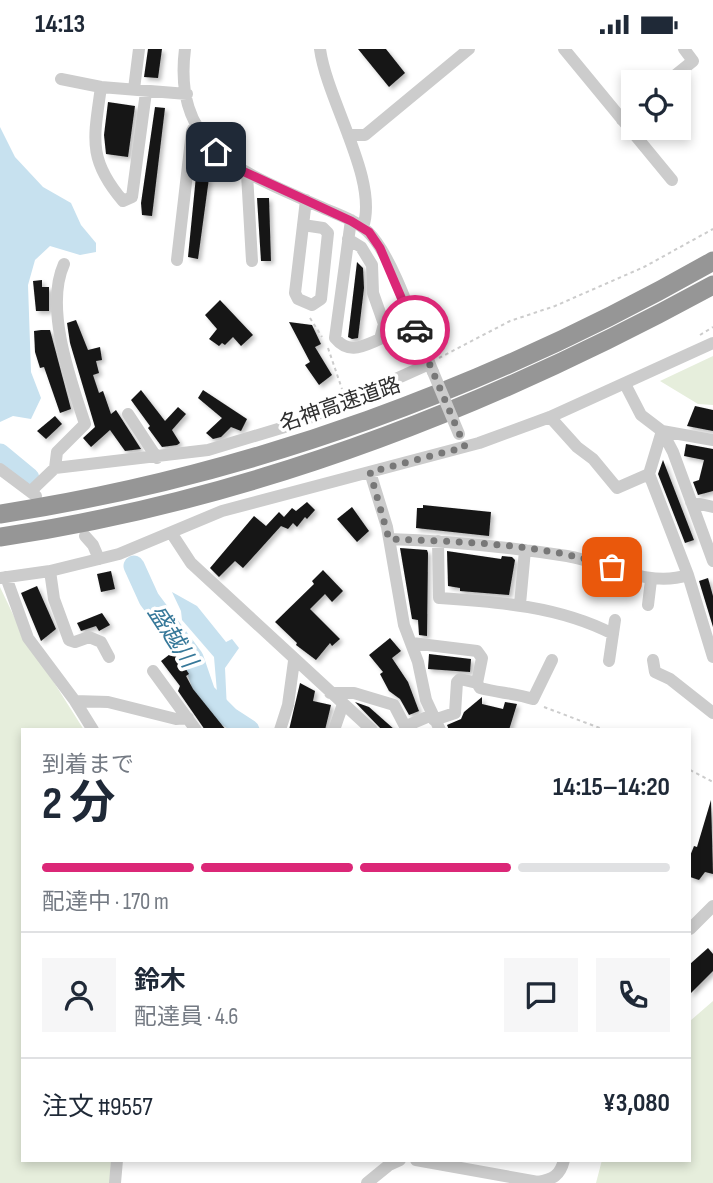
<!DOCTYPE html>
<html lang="ja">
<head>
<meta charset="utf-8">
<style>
  body { margin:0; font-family:"Sofia Sans Condensed","Noto Sans JP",sans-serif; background:#f6f6f7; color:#1f2937; height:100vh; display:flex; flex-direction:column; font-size:26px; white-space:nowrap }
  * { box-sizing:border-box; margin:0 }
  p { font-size:23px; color:#747a83 }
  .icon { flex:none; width:38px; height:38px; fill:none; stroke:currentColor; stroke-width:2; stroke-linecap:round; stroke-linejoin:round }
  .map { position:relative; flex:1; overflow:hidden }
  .details { position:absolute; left:21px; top:679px; width:670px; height:434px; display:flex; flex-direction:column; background:#fff; border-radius:0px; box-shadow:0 4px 10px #0003 }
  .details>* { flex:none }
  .tools { position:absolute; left:621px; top:21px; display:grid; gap:14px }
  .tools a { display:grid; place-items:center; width:70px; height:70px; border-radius:0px; background:#fff; box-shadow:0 4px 10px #0003; font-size:35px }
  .pin { position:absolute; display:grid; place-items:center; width:60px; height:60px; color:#fff; margin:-30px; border-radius:14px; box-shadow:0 4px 10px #0006 }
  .courier { position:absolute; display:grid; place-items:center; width:70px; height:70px; margin:-35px; border:5px solid #db2777; border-radius:50%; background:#fff; color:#222; box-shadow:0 2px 9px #0007 }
  .head em { font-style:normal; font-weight:700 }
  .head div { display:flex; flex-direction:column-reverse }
  .head { display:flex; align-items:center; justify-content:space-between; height:119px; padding:0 21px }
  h1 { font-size:46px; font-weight:700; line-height:52px }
  .bar { display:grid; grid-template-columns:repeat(4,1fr); gap:10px 7px; align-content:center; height:84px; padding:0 21px }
  .bar i { height:9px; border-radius:5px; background:#e0e1e3 }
  .bar .on { background:#db2777 }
  .bar p { grid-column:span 4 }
  .line { display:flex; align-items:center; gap:18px; padding:0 21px; border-top:2px solid #e0e1e3 }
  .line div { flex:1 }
  .round { display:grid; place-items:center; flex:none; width:74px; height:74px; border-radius:0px; background:#f6f6f7 }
  .status { display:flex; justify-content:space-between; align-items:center; height:49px; padding:0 35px; background:#fff; direction:ltr }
  .status svg { height:19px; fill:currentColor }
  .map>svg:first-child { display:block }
</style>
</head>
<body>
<div class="status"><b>14:13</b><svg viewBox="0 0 49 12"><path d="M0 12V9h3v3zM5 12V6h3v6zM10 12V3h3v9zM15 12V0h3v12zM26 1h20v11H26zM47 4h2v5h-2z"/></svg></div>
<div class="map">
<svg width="713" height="1134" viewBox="0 0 713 1134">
  <defs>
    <filter id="shadow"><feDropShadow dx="3" dy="3" stdDeviation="2" flood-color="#0004"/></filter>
  </defs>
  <rect width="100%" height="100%" fill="#fff"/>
  <path fill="#e6eedc" d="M713 307V356L698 355 660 332Z
    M0 538 19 578 84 681H23V1111H111L110 1134H0Z
    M713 952V1134H596L602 1111H690V972Z"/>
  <path fill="#c7e1ef" d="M0 78 15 108 43 138 71 154 81 176 96 194V203L80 206 50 197 35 211 28 236 31 323 41 349 31 370 13 367 0 373Z
    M172 543 197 557 226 593 232 590 239 599 225 619 227 661 218 655 214 608 182 571 181 562Z"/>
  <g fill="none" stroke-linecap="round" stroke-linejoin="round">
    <path stroke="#c7e1ef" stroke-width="21" d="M0 405 29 429
      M134 517 149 550 193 609 205 644 229 668 249 681"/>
  </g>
  <path fill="#161616" filter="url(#shadow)" d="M148 0H162L158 29 144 28Z
    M358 0H386L405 24 389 38Z
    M108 53 135 57 128 108 106 105 104 86Z
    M155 58 165 59 152 167 142 166 141 154Z
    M196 127 209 129 198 210 188 208Z
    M257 149H269L271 212H261Z
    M357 213 363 219 364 239 358 289 352 290 348 288Z
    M42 231V238H49V262H36L33 232Z
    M220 251 253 286 241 297 233 288 225 296 222 294 219 297 209 290 217 280 205 266Z
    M76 271 88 301 100 298 102 311 96 312 99 324 93 326 99 344 103 342 111 365 116 361 141 400 125 402 110 381 91 398 83 389 95 378 70 294 67 274Z
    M289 273 312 276 321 295 315 298 332 326 319 336 305 316 310 313Z
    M41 281H50L71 360 60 364 44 318 40 319 35 303 34 282Z
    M141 341 165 372 178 358 186 365 172 381 180 394 177 396 162 398 148 379 150 377 131 351Z
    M203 341 247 370 241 382 231 378 221 388 213 390 206 384 222 369 198 349Z
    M695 357 713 361V382L687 377Z
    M55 367 62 375 46 390 37 382Z
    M686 395 713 400V442L698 446 693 433 699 431 704 411 684 407Z
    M663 411 694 491 685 494 658 425Z
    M307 453 315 461 307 470 305 468 297 478 293 474 288 480 281 477 243 519 235 512 219 528 210 519 254 467 266 477 279 463 284 468 292 459 296 462Z
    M423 456 491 463 489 487 416 479 417 459H423Z
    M352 458 369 482 357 493 337 470Z
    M400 499 427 501 428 504 427 587 419 586 418 571 412 570Z
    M447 502 501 510 502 507 512 508 515 511 509 546 460 542V539L448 537Z
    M323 521 343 542 332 553 325 545 310 560 340 590 332 597 330 594 316 611 296 596 297 594 275 573 314 535 312 532Z
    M111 522 115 540 101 543 97 525Z
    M708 529 713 547V578L699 532Z
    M37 537 56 580 41 592 21 544Z
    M102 564 110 576 99 582 96 577 81 582 77 574Z
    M390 589 401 602 392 609 408 633 419 662 409 666 400 650 389 642 380 625 383 623 369 606Z
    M174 602 189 625 186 627 193 640 226 681H205L178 642 180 637 161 612Z
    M429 605 471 610 470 623 428 620Z
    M300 634 315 642 313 652 331 656 325 681H289Z
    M482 648V655L503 660 505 653 517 655 509 681H449L447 676 461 670 464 663Z
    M355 653 369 658 395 681H382Z
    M711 751 713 825 705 823 699 831 690 828V807L694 797 697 798Z
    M708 899 713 905V922L690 945V915Z"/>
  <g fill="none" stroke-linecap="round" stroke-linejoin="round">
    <path stroke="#ccc" stroke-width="2" stroke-dasharray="3.5 3.5" stroke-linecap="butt" d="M310 269 322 288
      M700 286 713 278
      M328 299 342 340
      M439 309 510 272 555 257 644 218 713 180
      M544 658 605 681
      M690 721 713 733"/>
    <path stroke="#ccc" stroke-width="12" d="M185 0C172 102 245 124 321 158 336 165 356 171 368 183 394 208 418 287 433 323
      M320 0C327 52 379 131 363 178
      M564 0 672 131
      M61 30 101 38 187 45
      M667 33 693 12 684 0
      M101 38C94 89 87 110 123 152L132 148 146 43
      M134 40 139 0
      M622 71 634 61
      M348 86H365L469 0
      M247 125 252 212
      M303 176 323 179 328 184 321 250 312 256 298 250 295 244 306 151
      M348 190 361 198 372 216 373 244 384 275 380 290C363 297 349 306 335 289L351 171
      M177 211 192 82 196 75
      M625 335 641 366 662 382 673 403 713 512
      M128 365 157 409
      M550 368 577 398 593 410 617 439 649 425
      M713 391 662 382 649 425 688 526 713 608
      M55 419 57 403 85 375C71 332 44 259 64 215
      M0 420 36 447
      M370 423 387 478 404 576 418 613 426 651 440 681
      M31 442 55 419 208 401 298 374 429 315
      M691 453 713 458
      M172 485 191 514 372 681
      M85 487 93 496 99 510
      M389 490C450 492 508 498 567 507 608 514 647 539 688 526
      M438 492 439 549C498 553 559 557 613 585
      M50 522 54 550 69 591 75 593 89 588 101 593 109 608
      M6 528 28 589 75 652 93 681
      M0 529 50 522 119 505 222 462 479 394 550 368 713 294
      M520 555 525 501
      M648 556 651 531
      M412 594 477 602 482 609 477 634 480 639C499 644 514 644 533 650L552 611
      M653 611 655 623 670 630 713 664
      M609 612 615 571
      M153 622 196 681
      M330 644H354L394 656 407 681
      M75 652 108 653 176 670 188 669
      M434 671 455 664 457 633 460 630 477 634
      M406 677 432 666
      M280 681 288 656 294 612
      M334 681 343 655
      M690 880 713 857
      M416 1111 538 1133C553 1130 560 1127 564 1111
      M115 1134 117 1111
      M367 1134 389 1116 400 1111"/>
    <path stroke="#969696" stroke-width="19" d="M0 465C250 427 494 337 713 212
      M0 488C251 451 492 357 713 236"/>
    <path stroke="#ccc" stroke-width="12" d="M433 323 459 385"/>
  </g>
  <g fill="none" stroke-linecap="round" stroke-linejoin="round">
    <path stroke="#787878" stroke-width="7" stroke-dasharray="0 12.6" d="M415 281 465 398 370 423 389 490C462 493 543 494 612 518"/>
    <path stroke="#db2777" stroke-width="9" d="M216 103 236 119 351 172 369 183 380 199 415 281"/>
  </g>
  <g text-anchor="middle" stroke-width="7" stroke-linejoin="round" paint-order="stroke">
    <g font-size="21" fill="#2f2f2f" stroke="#fff">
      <text transform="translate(340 355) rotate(-19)" y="7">名神高速道路</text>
    </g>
    <g font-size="23" font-style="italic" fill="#367899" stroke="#fff">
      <text transform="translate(173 587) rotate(57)" y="8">盛越川</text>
    </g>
  </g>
</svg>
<div class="tools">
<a><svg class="icon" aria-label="locate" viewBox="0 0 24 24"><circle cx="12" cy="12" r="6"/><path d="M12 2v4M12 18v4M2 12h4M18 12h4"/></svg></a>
</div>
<div class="pin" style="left:612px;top:518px;background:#ea580c"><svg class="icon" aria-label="bag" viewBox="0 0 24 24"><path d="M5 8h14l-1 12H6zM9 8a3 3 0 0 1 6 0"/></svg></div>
<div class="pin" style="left:216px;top:103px;background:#1f2937"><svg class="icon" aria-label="home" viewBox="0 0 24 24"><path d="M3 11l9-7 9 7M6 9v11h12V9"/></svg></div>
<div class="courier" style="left:415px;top:281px"><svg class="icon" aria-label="car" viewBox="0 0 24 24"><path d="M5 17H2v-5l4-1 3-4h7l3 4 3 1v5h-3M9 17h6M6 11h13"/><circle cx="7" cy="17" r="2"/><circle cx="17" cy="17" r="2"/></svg></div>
<section class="details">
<div class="head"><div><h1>2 分</h1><p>到着まで</p></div><em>14:15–14:20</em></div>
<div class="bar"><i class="on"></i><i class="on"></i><i class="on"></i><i></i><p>配達中 · 170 m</p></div>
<div class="line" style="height:126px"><a class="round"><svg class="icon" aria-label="person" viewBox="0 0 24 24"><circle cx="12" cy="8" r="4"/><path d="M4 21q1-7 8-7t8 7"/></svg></a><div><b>鈴木</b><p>配達員 · 4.6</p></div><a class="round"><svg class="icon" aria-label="chat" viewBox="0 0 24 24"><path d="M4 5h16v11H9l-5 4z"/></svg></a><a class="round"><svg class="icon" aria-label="phone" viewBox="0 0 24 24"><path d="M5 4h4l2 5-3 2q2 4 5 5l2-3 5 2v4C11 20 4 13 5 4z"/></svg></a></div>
<div class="line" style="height:91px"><div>注文 #9557</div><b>¥3,080</b></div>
</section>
</div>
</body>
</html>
